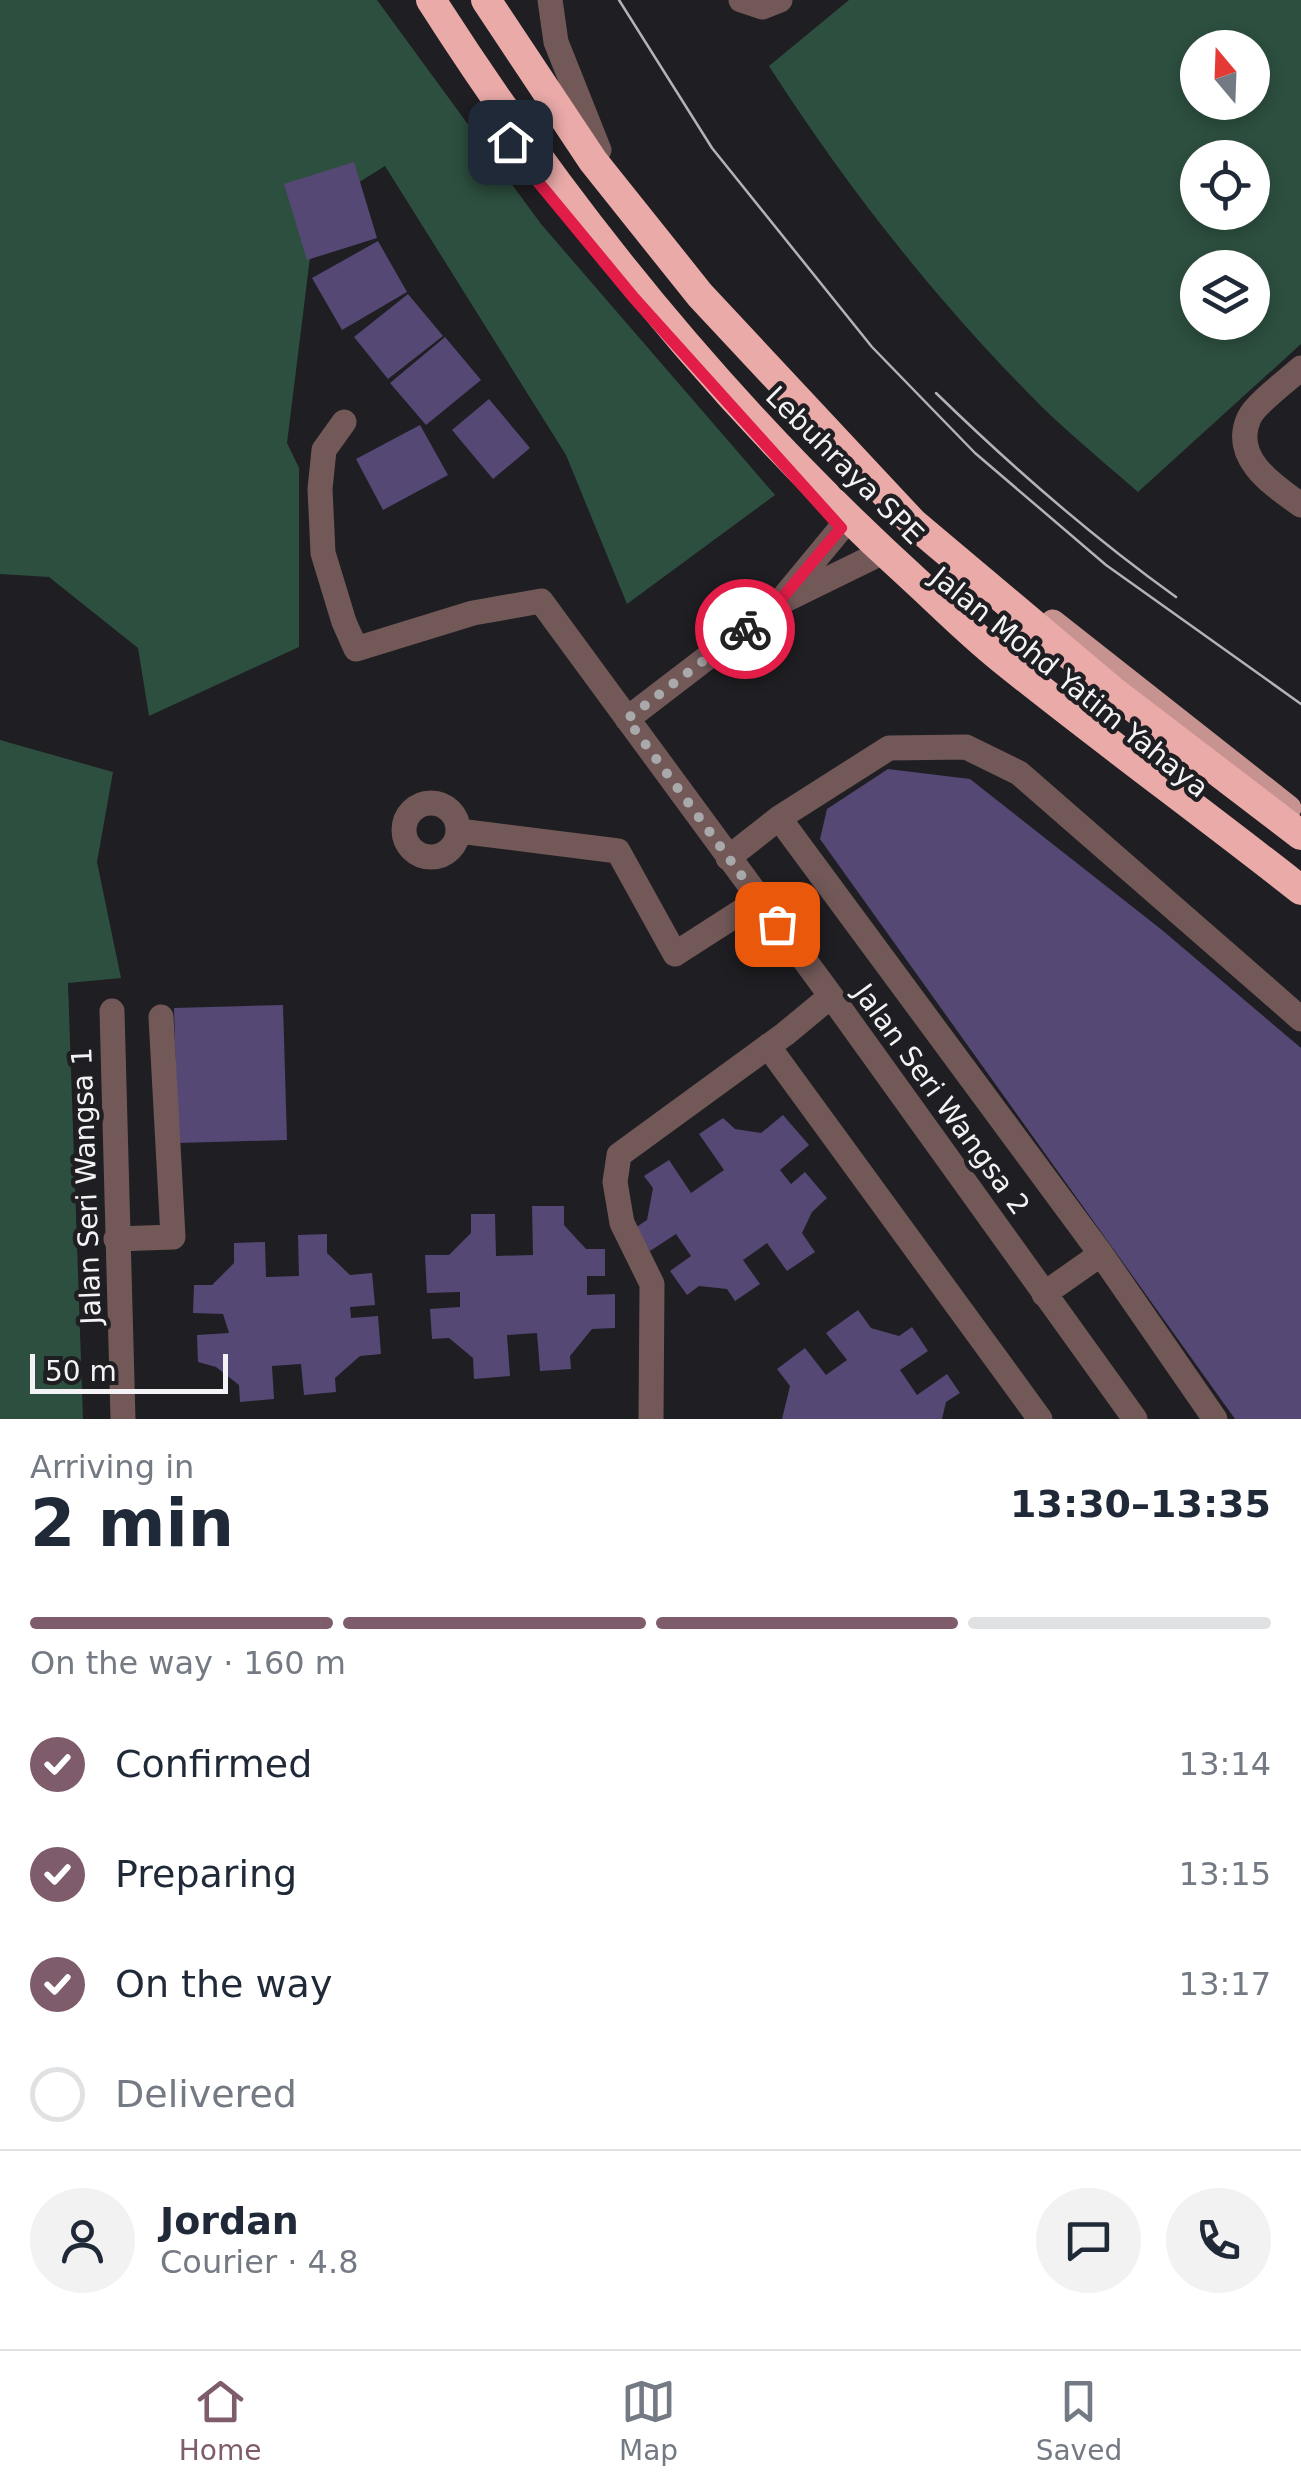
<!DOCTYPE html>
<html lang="en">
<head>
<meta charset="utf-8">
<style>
  body { margin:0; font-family:"DejaVu Sans",sans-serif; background:#f2f2f3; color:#1f2937; height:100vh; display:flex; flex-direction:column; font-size:38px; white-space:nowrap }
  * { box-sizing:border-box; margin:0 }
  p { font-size:32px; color:#747a83 }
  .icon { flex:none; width:55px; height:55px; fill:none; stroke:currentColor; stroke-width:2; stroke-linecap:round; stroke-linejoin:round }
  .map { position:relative; height:1419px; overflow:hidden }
  .details { display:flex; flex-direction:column; background:#fff; flex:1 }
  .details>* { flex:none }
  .needle { width:65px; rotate:341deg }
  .tools { position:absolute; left:1180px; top:30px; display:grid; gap:20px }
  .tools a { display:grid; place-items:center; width:90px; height:90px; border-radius:50%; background:#fff; box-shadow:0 5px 15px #0003; font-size:50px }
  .scale { position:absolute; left:30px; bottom:25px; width:198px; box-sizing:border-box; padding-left:10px; border:5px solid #f3f2f4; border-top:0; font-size:28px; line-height:35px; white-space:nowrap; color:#f3f2f4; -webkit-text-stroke:8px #1f1e22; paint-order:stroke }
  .pin { position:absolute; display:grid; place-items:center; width:85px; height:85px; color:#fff; margin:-42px; border-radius:20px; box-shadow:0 5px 15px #0006 }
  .courier { position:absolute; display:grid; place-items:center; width:100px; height:100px; margin:-50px; border:8px solid #e11d48; border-radius:50%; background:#fff; color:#222; box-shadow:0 2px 12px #0007 }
  .headline em { font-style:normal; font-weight:700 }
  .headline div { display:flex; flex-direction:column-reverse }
  .headline { display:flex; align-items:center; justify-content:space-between; height:170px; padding:0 30px }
  h1 { font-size:65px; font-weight:700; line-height:75px }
  .bar { display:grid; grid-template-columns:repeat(4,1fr); gap:15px 10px; align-content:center; height:120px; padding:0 30px }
  .bar i { height:12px; border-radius:8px; background:#e0e1e3 }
  .bar .selected { background:#7e5c6b }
  .bar p { grid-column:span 4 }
  .line { display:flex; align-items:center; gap:25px; padding:0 30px; border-top:2px solid #e0e1e3 }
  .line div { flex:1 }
  .round { display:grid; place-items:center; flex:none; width:105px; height:105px; border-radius:52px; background:#f2f2f3 }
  ol { padding:0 30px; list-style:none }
  li { display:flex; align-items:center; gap:30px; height:110px }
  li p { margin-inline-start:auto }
  li .icon { padding:10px; border-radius:50%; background:#7e5c6b; color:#fff; stroke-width:4 }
  li:last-child { color:#747a83 }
  li i { width:55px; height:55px; border:5px solid #e0e1e3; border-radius:50% }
  .menu { display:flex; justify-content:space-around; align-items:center; height:140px; border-top:2px solid #e0e1e3; background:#fff; font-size:28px; color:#747a83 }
  .menu a { display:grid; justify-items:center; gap:5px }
  .menu .selected { color:#7e5c6b }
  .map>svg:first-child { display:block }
</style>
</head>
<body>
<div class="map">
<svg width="1301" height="1419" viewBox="0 0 1301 1419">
  <rect width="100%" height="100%" fill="#1f1e22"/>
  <path fill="#2d4f3f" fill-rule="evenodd" d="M0 0H377L541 224 775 495 627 604 566 455 385 166 316 209 287 443 299 468V647L149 716 138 648 49 577 0 574Z
    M849 0H1301V344L1138 492C1106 464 1072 436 1041 406 939 304 847 188 769 66ZM1198 48H1252V102H1198ZM1198 158H1252V212H1198ZM1198 268H1252V322H1198Z
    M0 740 113 772 97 862 121 978 68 983 83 1419H0Z"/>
  <path fill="#554875" d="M354 162 377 238 307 260 284 184Z
    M378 241 407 292 342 330 312 278Z
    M408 294 443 336 388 379 354 337Z
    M445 337 481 380 426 425 390 383Z
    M489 399 530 448 493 479 452 430Z
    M420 425 448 475 383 510 356 459Z
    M888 769 970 779 1162 930 1301 1048V1419H1235L820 839 827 809Z
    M283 1005 287 1140 178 1143 174 1008Z
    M783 1115 809 1145 780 1170 791 1184 805 1172 827 1198 812 1212 802 1233 815 1252 787 1271 767 1243 743 1260 760 1284 735 1301 727 1289 699 1286 687 1295 670 1271 691 1256 676 1234 650 1251 635 1228 647 1220 653 1188 644 1176 669 1160 691 1193 724 1170 699 1134 723 1118 735 1129 761 1133Z
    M532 1206H564V1225L586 1249H605V1276H587V1295L615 1294V1328L592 1329 570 1356 571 1369 540 1371 537 1333 507 1335 510 1376 474 1379 473 1358 449 1338 432 1339 430 1309 460 1307V1292L427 1293 425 1255H449L471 1233V1214H495L496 1256 533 1255Z
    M327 1234V1253L350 1275 372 1273 375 1305 350 1307 351 1318 378 1316 381 1354 360 1356 335 1378 336 1392 304 1395 301 1364 272 1366 274 1399 240 1402 239 1385 216 1367 198 1362 197 1335 229 1333 223 1314 193 1313 194 1285H212L234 1263V1243L265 1242 266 1277 299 1276 298 1235Z
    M858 1310 871 1328 899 1336 912 1327 928 1351 900 1370 917 1395 947 1374 960 1393 946 1402 942 1419H782L790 1386 777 1369 805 1348 826 1375 847 1360 826 1333Z"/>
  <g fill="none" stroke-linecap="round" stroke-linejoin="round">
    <path stroke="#725958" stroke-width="25" d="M550 0 556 42 599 150
      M741 0 762 7 780 0
      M1301 368C1288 380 1255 404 1249 418 1231 458 1273 485 1301 505
      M344 422 324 450 320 489 323 553 344 622 356 649 473 613 541 601 831 996 1135 1419
      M784 597 841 528
      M627 719 777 604 873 557
      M404 830a27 27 0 1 1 54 0a27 27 0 1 1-54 0Z
      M779 818 1101 1254 1215 1419
      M459 831 618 851 675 954 759 900
      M728 858 779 818 889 748 966 747 1019 773 1301 1019
      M112 1011 123 1419
      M768 1046 1040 1419
      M116 1239 173 1237 161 1017
      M1044 1294 1101 1254
      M651 1419 652 1284 622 1223 615 1182 619 1155 785 1034 831 996"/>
    <path stroke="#c79391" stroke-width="25" d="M1053 622 1289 808"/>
    <path stroke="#e9aaa8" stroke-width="30" d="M486 0 593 161 700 295 913 523 1115 693 1301 835"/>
    <path stroke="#b3b2b5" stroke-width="2.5" d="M619 0 712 148 872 347 975 453 1106 565 1301 704
      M936 393C1011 466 1091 536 1176 597"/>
    <path stroke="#e9aaa8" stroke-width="30" d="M431 0C569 216 728 411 918 583 946 609 973 636 1002 659 1100 738 1202 812 1301 890"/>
  </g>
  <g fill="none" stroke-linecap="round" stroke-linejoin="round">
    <path stroke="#a9a8aa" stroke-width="10" stroke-dasharray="0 18" d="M745 629 627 719 777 924"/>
    <path stroke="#e11d48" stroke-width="12" d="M510 142 529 171 634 298 841 528 777 604 745 629"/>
  </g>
  <g text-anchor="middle" stroke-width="9" stroke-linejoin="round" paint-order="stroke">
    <g font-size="28" fill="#f3f2f4" stroke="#1f1e22">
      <text transform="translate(845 465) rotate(45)" y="10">Lebuhraya SPE</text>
      <text transform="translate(1070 682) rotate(39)" y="10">Jalan Mohd Yatim Yahaya</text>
      <text transform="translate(942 1099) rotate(54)" y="10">Jalan Seri Wangsa 2</text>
      <text transform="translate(86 1186) rotate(-92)" y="10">Jalan Seri Wangsa 1</text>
    </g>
  </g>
</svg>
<div class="tools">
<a><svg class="needle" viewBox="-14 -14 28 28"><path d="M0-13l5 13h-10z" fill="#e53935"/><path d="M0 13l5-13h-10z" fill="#747a83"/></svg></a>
<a><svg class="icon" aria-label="locate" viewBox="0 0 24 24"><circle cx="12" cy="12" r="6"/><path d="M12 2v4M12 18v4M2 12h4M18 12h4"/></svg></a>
<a><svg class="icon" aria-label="layers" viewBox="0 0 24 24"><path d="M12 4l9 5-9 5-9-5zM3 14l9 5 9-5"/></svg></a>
</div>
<div class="scale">50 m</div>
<div class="pin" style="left:777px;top:924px;background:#ea580c"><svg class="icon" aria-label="bag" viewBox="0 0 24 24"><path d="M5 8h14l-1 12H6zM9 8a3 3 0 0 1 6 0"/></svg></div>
<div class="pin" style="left:510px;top:142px;background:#1f2937"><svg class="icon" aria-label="home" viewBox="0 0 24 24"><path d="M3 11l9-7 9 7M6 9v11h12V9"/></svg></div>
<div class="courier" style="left:745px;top:629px"><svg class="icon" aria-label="bike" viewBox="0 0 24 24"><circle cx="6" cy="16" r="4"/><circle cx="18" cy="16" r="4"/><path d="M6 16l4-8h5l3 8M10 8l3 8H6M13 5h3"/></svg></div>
</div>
<section class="details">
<div class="headline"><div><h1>2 min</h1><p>Arriving in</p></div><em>13:30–13:35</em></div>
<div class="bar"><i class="selected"></i><i class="selected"></i><i class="selected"></i><i></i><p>On the way · 160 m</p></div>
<ol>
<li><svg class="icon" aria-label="check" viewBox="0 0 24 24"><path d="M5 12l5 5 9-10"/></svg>Confirmed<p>13:14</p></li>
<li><svg class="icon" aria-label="check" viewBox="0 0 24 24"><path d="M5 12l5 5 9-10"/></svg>Preparing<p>13:15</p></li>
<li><svg class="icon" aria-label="check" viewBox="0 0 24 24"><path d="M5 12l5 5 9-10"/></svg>On the way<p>13:17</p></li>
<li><i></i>Delivered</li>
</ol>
<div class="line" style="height:180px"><a class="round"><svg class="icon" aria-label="person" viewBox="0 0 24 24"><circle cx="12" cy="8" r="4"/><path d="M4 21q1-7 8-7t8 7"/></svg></a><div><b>Jordan</b><p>Courier · 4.8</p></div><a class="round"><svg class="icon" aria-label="chat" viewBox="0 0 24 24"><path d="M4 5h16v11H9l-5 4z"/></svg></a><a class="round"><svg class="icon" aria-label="phone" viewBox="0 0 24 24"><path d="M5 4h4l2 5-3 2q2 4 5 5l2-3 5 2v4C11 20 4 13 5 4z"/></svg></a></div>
</section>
<nav class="menu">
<a class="selected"><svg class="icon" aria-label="home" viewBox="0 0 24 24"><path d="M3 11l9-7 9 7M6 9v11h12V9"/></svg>Home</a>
<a><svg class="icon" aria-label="map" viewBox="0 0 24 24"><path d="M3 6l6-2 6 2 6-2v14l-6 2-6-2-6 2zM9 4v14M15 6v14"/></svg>Map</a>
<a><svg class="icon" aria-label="saved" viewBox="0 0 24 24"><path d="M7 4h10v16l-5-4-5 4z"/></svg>Saved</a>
</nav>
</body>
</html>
